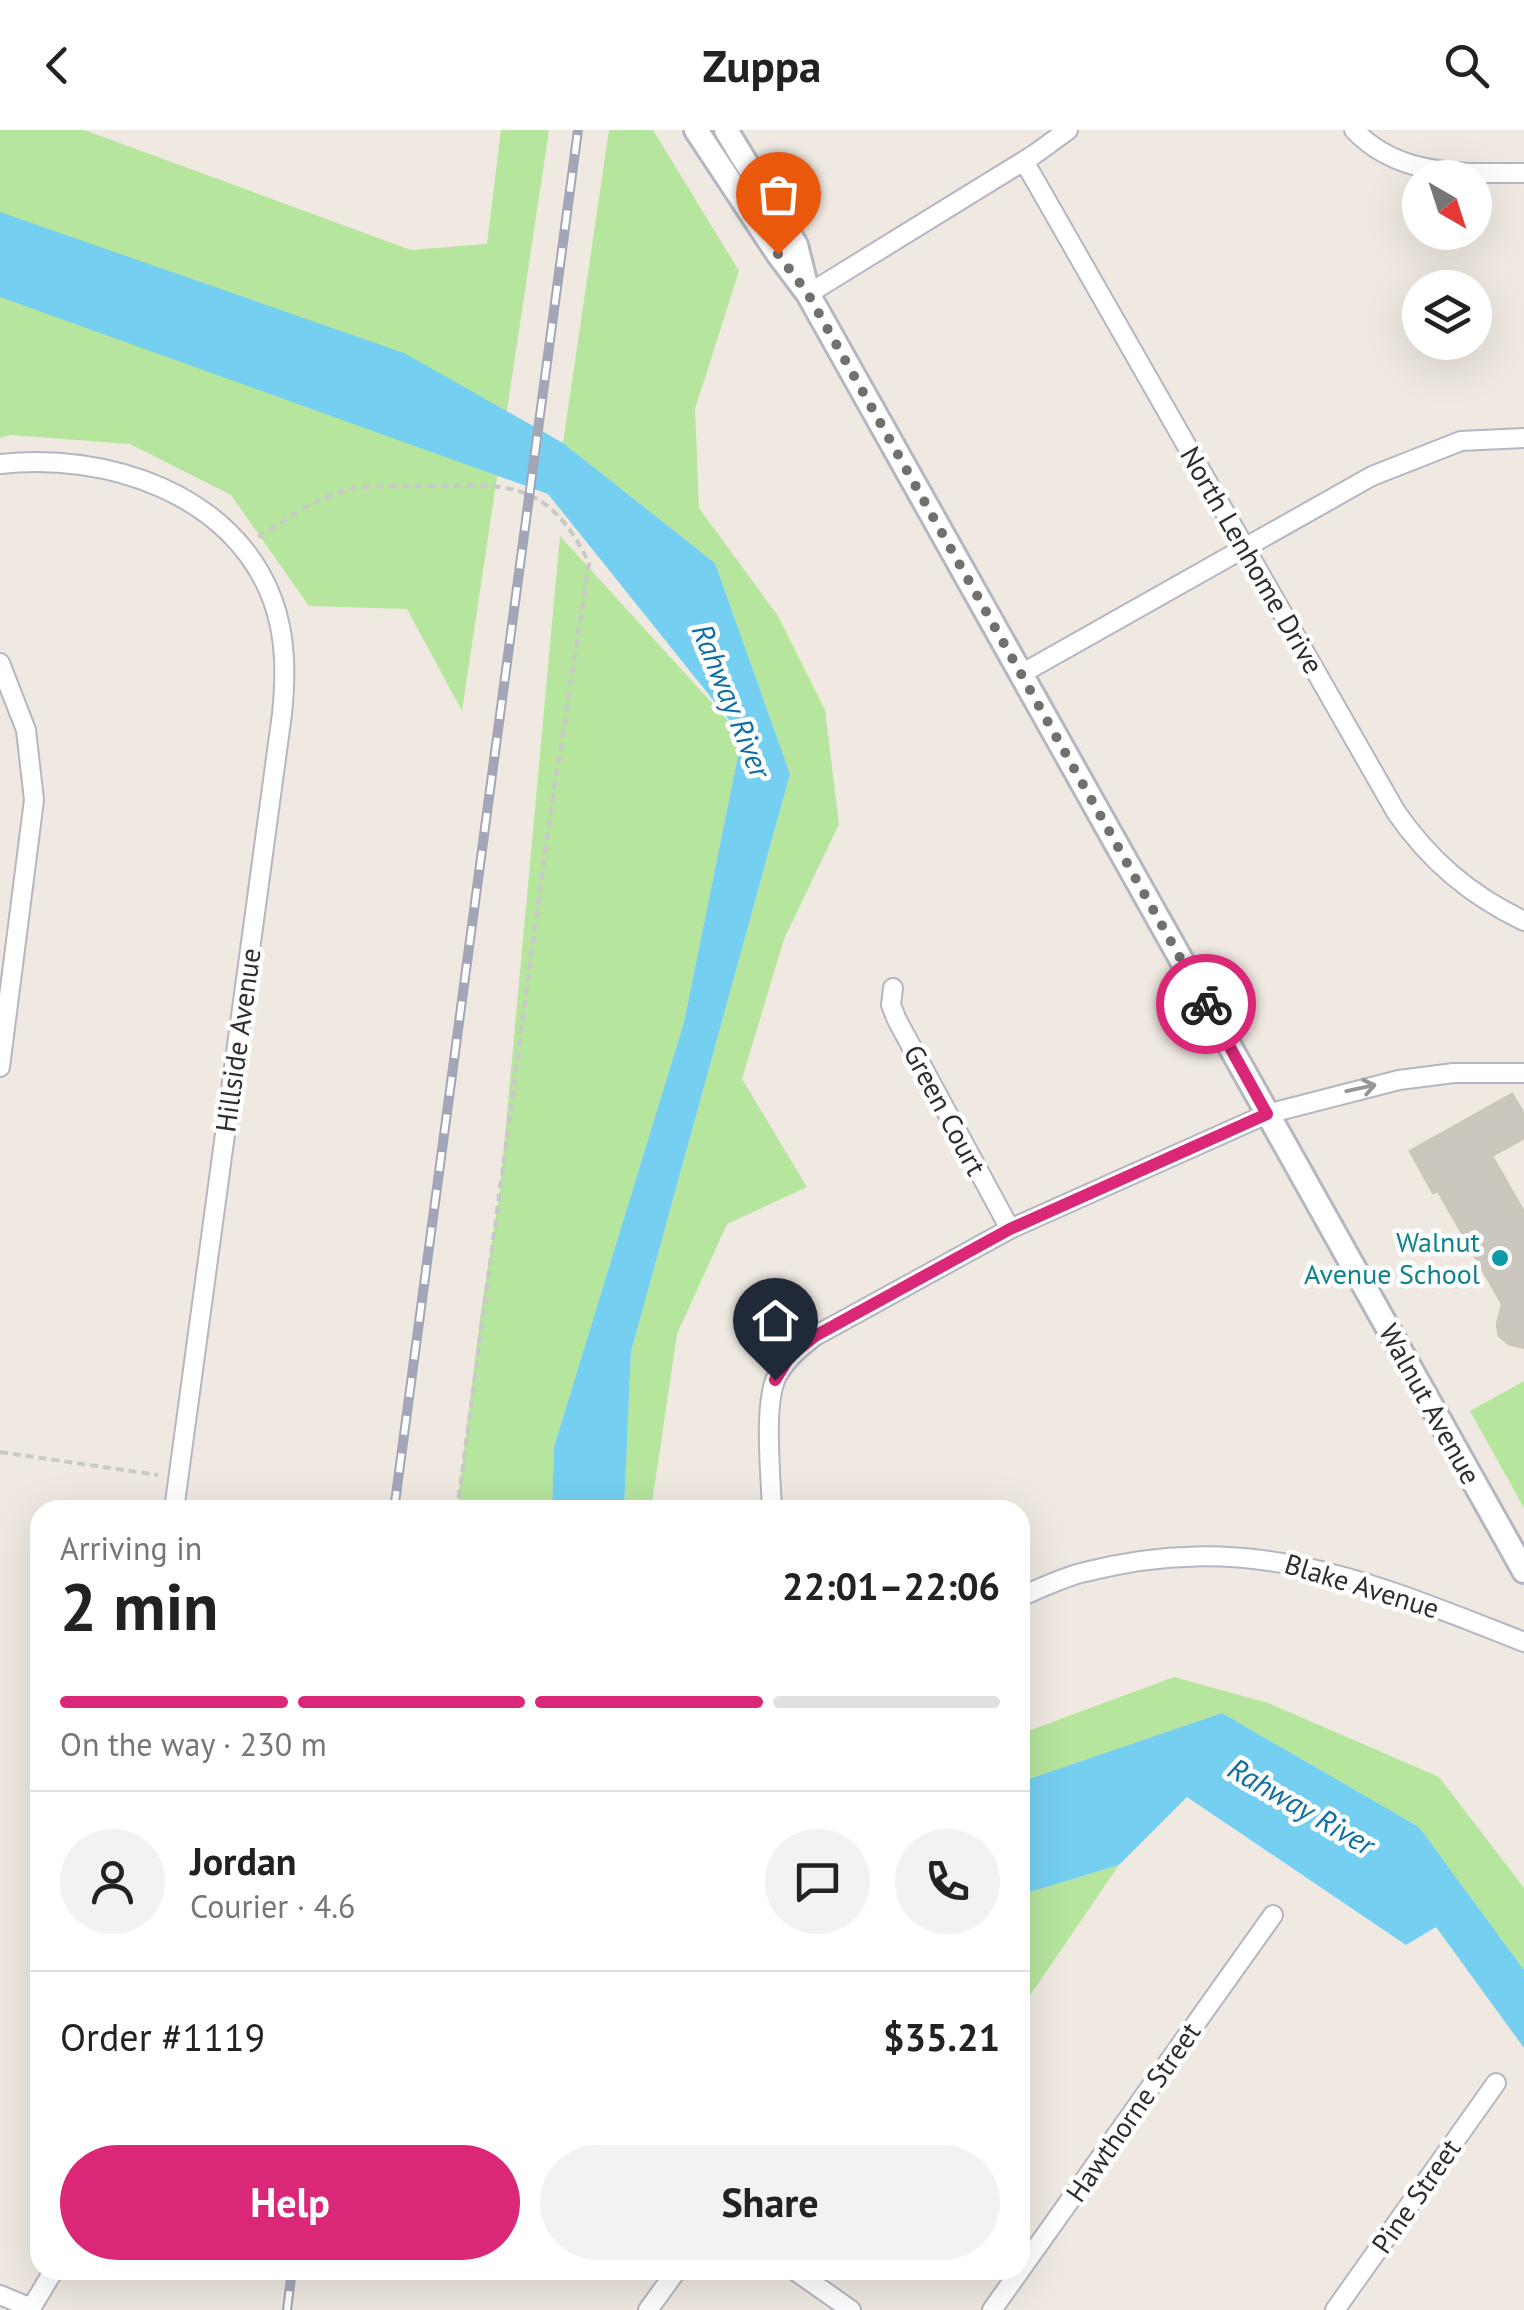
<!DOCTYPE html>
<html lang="en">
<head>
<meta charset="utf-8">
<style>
  body { margin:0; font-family:"PT Sans",sans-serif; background:#f2f2f2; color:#222; height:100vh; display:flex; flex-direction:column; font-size:38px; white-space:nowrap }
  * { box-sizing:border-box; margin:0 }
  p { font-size:32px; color:#767676 }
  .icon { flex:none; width:55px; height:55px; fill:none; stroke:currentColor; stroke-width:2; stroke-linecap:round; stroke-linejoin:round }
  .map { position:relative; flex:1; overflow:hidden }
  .panel { position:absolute; left:30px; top:1370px; width:1000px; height:780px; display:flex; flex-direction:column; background:#fff; border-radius:30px; box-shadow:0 10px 40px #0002 }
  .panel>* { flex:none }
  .needle { width:65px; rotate:141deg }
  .buttons { position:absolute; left:1402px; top:30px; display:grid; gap:20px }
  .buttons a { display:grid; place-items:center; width:90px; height:90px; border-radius:50%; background:#fff; box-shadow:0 10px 40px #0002; font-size:50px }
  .pin { position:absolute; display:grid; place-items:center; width:85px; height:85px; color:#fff; margin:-102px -42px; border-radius:50% 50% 50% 0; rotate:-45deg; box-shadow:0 0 10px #0007 }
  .pin .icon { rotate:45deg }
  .courier { position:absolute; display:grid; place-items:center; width:100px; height:100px; margin:-50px; border:8px solid #db2777; border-radius:50%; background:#fff; color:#222; box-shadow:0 2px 12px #0007 }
  .headline em { font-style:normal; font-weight:700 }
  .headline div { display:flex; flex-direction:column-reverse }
  .headline { display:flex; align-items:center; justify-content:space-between; height:170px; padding:0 30px }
  h1 { font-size:65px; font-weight:700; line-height:75px }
  .bar { display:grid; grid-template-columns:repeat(4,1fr); gap:15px 10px; align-content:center; height:120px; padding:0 30px }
  .bar i { height:12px; border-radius:8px; background:#e0e0e0 }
  .bar .on { background:#db2777 }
  .bar p { grid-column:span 4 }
  .line { display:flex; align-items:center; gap:25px; padding:0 30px; border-top:2px solid #e0e0e0 }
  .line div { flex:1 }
  .round { display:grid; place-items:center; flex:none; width:105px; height:105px; border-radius:52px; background:#f2f2f2 }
  .action { display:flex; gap:20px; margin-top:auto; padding:20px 30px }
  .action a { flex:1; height:115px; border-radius:60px; background:#db2777; color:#fff; font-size:40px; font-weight:700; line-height:115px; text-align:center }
  .action a+a { background:#f2f2f2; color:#222 }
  header { display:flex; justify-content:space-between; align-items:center; height:130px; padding:0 30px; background:#fff; font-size:45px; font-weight:700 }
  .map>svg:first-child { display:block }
</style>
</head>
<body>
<header><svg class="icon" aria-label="back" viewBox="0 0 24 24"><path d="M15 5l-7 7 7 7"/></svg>Zuppa<svg class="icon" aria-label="search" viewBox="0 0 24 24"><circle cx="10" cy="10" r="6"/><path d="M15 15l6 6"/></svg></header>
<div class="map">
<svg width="1524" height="2180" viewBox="0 0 1524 2180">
  <rect width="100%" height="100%" fill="#efe9e1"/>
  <path fill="#b6e59e" d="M0 0H84L411 120 487 114 501 0H549L462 581 407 479 309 476 231 365 130 314 10 305 0 308Z
    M609 0H653L739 141 695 279 699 378 778 486 825 580 839 694 784 809 742 949 807 1057 727 1094 677 1204 651 1380H624L631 1222 790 644 715 433 563 313Z
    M560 406 742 606 684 892 554 1317 552 1380H457L480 1188 500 1060Z
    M1524 1251V1378L1470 1281Z
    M1174 1547 1268 1573 1439 1647 1524 1758V1840L1419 1697 1222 1583 1020 1652V1604Z
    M1119 1735 1020 1880V1765Z"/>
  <path fill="#75cff0" d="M0 82 404 223 563 313 715 433 790 644 631 1222 624 1380H552L554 1317 684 892 742 606 548 364 0 167Z
    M1222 1583 1419 1697 1524 1840V1918L1436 1797 1406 1815 1187 1667 1119 1735 1020 1765V1652Z"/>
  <path fill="#cbc7bf" stroke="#cbc5ba" stroke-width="2.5" d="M1512 964 1524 984V1008L1492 1026 1524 1082V1218L1509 1214 1499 1206 1497 1194 1502 1174 1438 1061 1433 1063 1410 1021Z"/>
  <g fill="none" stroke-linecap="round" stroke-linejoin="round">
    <g stroke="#b4b7c1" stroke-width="22">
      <path id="minor" d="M1354 0C1400 48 1463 43 1524 43
        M1024 31 1396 682C1430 731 1470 765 1524 791
        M808 164 1035 24 1068 0
        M0 334C105 322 234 363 273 471 286 507 286 545 282 584L174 1380
        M0 533 26 600 34 670 0 937
        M1021 544 1372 346 1461 311 1524 308
        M893 858 891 875 897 890 1010 1099
        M772 1380C771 1347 763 1273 777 1246 787 1228 800 1218 815 1206L1010 1099 1267 984 1399 950 1454 943H1524
        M1020 1467C1041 1458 1063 1447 1085 1442 1252 1399 1371 1452 1524 1512
        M794 2140 851 2180
        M0 2165 31 2178
        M30 2180 54 2140
        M648 2180 677 2140
        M992 2180 1273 1785
        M1335 2180 1496 1953"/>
    </g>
    <g stroke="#b4b7c1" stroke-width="28">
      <path id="tertiary" d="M696 0 778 124 808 164 1524 1441
        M726 0 796 115 805 151"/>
    </g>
    <path stroke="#c9c9c9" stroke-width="4" stroke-dasharray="8 5" stroke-linecap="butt" d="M258 407C285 391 315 368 346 360 370 354 398 357 423 356 507 354 548 349 589 433L549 693 457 1380
      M0 1322 158 1345"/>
    <use href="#minor" stroke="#fff" stroke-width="18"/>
    <use href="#tertiary" stroke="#fff" stroke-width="22"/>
    <g stroke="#a3a6b8" stroke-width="10">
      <path id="rail" d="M394 1380 578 0
        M287 2180 292 2140"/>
    </g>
    <use href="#rail" stroke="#fff" stroke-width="6" stroke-dasharray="19" stroke-linecap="butt"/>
  </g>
  <defs><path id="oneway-shaft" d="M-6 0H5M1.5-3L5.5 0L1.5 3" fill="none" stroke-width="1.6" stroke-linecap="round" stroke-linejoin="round" transform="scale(2.5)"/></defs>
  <use stroke="#969696" href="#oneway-shaft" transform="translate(1361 958) rotate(-12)"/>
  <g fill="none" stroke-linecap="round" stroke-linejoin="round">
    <path stroke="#726f6d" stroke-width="10" stroke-dasharray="0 18" d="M778 124 808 164 1206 874"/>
    <path stroke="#db2777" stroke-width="12" d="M775 1250 790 1226 815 1206 1010 1099 1267 984 1206 874"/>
  </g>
  <circle fill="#0f9aa8" stroke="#fff" stroke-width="4" cx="1500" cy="1128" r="10"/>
  <g text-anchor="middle" stroke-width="9" stroke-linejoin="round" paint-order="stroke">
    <g font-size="28" fill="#2e2e2e" stroke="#fff">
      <text transform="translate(1252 430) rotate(60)" y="10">North Lenhome Drive</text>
      <text transform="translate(238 910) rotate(-82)" y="10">Hillside Avenue</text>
      <text transform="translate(945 980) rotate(62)" y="10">Green Court</text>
      <text transform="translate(1430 1274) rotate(61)" y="10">Walnut Avenue</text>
      <text transform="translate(1362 1456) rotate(17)" y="10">Blake Avenue</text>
      <text transform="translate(1133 1982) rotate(-55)" y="10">Hawthorne Street</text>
      <text transform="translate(1416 2066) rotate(-55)" y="10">Pine Street</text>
    </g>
    <g font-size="28" fill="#0d838f" stroke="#fff" text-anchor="end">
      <text x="1480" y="1122">Walnut<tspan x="1480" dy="32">Avenue School</tspan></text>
    </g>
    <g font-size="30" font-style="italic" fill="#0d6fa3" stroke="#fff">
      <text transform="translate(731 571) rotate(68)" y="10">Rahway River</text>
      <text transform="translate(1301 1677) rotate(30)" y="10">Rahway River</text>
    </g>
  </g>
</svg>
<div class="buttons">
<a><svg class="needle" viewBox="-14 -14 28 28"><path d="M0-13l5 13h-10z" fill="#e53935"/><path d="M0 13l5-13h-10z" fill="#767676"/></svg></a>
<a><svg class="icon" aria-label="layers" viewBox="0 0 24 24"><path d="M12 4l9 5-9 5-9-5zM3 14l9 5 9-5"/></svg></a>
</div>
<div class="pin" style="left:778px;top:124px;background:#ea580c"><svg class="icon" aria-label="bag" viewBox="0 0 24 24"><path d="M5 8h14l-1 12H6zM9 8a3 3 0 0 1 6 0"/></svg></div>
<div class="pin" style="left:775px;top:1250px;background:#1f2937"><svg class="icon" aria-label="home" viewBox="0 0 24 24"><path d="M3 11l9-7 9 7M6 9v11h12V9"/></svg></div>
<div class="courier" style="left:1206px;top:874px"><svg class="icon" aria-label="bike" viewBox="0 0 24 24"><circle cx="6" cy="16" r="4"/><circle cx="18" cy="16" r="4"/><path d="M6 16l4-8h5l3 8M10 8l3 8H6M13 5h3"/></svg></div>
<section class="panel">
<div class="headline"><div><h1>2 min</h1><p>Arriving in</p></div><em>22:01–22:06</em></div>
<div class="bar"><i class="on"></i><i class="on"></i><i class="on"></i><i></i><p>On the way · 230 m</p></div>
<div class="line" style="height:180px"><a class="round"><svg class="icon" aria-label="person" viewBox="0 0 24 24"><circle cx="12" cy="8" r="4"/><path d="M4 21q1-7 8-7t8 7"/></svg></a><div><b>Jordan</b><p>Courier · 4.6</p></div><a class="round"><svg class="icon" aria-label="chat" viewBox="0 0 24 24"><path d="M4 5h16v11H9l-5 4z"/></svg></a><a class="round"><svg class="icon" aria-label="phone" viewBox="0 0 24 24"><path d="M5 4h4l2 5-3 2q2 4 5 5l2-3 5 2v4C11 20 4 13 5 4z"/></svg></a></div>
<div class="line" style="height:130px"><div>Order #1119</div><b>$35.21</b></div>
<div class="action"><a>Help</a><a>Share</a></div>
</section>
</div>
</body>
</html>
